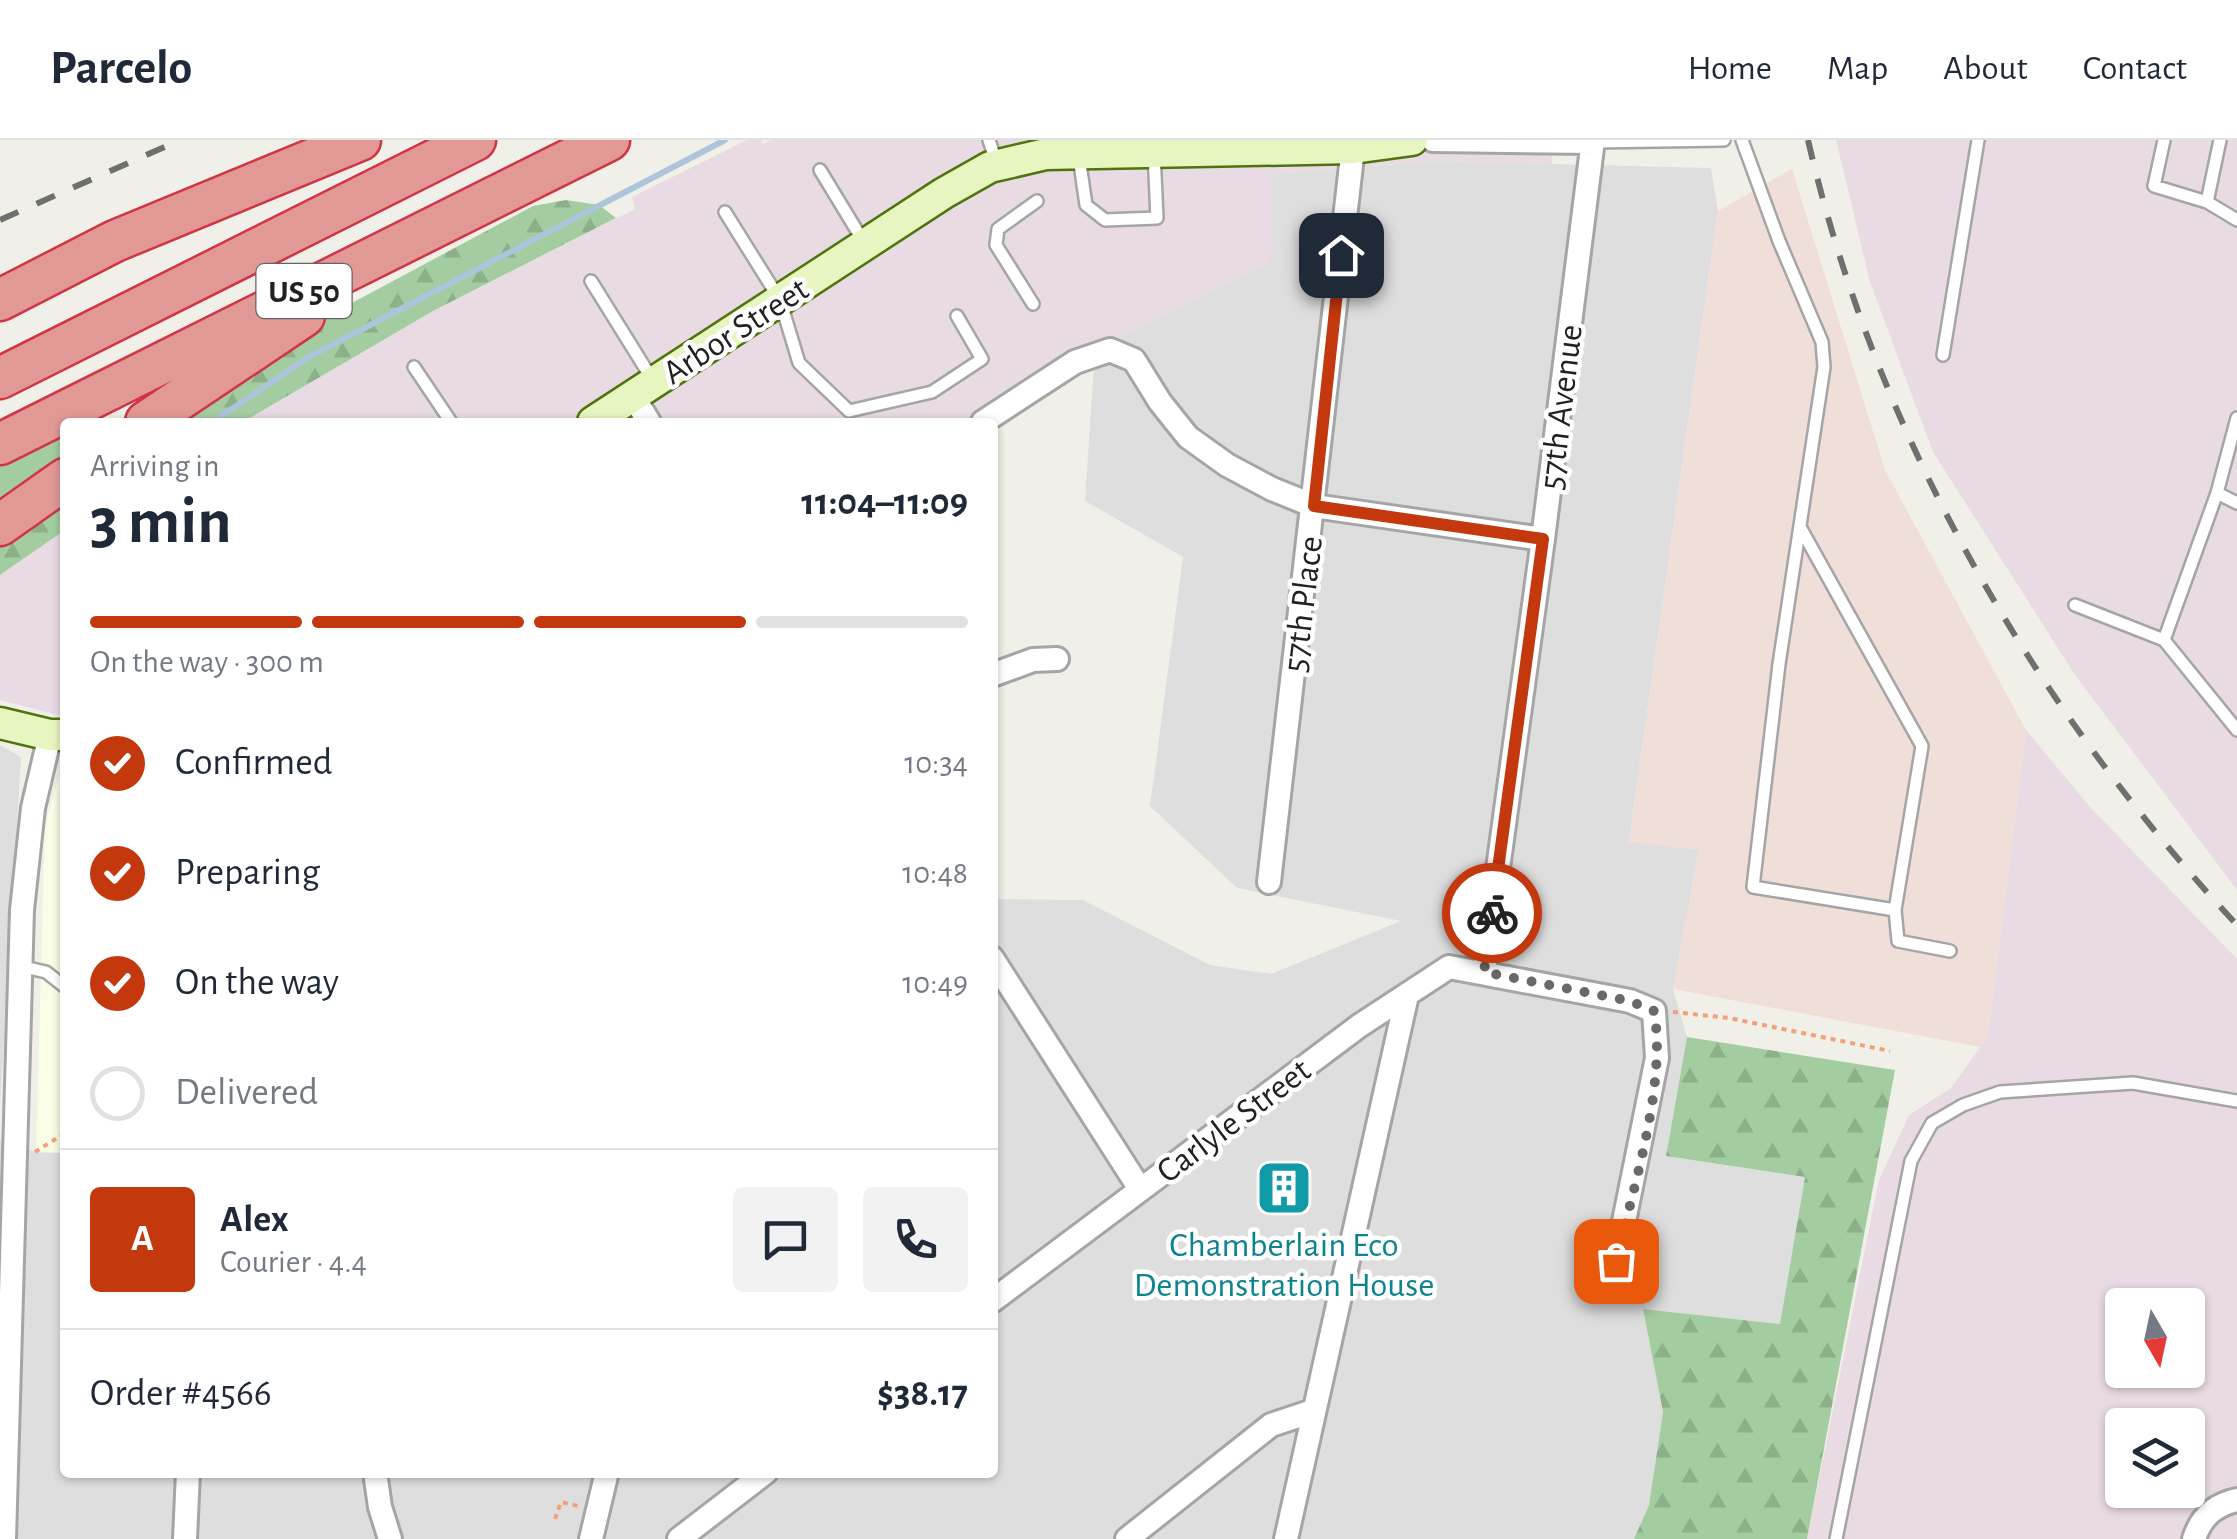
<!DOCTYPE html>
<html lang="en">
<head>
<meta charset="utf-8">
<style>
  body { margin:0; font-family:"Alegreya Sans",sans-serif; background:#f2f2f3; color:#1f2937; height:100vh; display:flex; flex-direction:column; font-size:38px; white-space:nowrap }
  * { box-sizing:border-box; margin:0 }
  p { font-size:32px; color:#747a83 }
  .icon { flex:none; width:55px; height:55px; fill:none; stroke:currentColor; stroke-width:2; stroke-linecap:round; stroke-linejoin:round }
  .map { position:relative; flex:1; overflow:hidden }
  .details { position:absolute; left:60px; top:278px; width:938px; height:1060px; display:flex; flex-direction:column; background:#fff; border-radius:10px; box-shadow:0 2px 8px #0004 }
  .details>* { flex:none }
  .needle { width:65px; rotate:171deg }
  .buttons { position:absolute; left:2105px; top:1148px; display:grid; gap:20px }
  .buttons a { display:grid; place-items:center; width:100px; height:100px; border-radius:10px; background:#fff; box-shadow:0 2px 8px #0004; font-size:50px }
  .pin { position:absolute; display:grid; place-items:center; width:85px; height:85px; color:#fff; margin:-42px; border-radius:20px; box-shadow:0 5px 15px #0006 }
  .courier { position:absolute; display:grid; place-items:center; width:100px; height:100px; margin:-50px; border:8px solid #c4380e; border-radius:50%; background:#fff; color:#222; box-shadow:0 2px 12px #0007 }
  .head em { font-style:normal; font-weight:700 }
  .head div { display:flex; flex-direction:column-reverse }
  .head { display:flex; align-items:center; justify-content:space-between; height:170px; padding:0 30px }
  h1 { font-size:65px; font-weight:700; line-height:75px }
  .bar { display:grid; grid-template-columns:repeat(4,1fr); gap:15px 10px; align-content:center; height:120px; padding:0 30px }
  .bar i { height:12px; border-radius:8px; background:#e0e1e3 }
  .bar .on { background:#c4380e }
  .bar p { grid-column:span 4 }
  .line { display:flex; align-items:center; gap:25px; padding:0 30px; border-top:2px solid #e0e1e3 }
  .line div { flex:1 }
  .round { display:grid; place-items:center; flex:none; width:105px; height:105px; border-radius:10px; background:#f2f2f3 }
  ol { padding:0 30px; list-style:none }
  li { display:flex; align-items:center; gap:30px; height:110px }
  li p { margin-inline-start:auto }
  li .icon { padding:10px; border-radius:50%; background:#c4380e; color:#fff; stroke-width:4 }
  li:last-child { color:#747a83 }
  li i { width:55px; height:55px; border:5px solid #e0e1e3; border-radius:50% }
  header { display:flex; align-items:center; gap:60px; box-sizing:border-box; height:140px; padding:0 50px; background:#fff; border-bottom:2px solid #e0e1e3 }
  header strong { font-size:48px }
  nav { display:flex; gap:55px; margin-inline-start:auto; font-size:35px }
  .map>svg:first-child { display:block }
</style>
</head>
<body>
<header>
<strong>Parcelo</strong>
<nav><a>Home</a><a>Map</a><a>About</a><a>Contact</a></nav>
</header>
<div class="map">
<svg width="2237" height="1399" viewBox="0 0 2237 1399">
  <defs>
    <pattern id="forest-firs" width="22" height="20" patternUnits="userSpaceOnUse" patternTransform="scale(2.5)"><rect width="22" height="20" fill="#a3cda0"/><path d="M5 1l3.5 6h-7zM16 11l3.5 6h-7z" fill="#8cb08a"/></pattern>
  </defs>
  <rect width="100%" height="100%" fill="#f1f0e8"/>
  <path fill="#dfdede" d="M1433 21 1711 28 1718 71 1629 701 1699 710 1673 849 1687 897 1666 1016 1805 1037 1780 1184 1643 1169 1663 1272 1649 1365 1634 1399H0V1000L36 1012 65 1013V1332H992L993 754 996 759 1083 760 1210 825 1271 834 1401 781 1237 748 1150 666 1183 417 1085 361 1095 210 1273 34Z
    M0 605 21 617 0 966Z"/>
  <path fill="#f0dfd9" d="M1792 29 1885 330 2026 590 1988 896 1980 907 1673 849 1699 710 1629 702 1718 71Z"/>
  <path fill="#e9dbe3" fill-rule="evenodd" d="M747 0H761L763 4 771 0H1552V24L1433 21 1273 34 1270 121 1095 210 971 282H243L433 171 635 69 632 57Z
    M1836 0H2237V750L2075 535 1933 312 1870 142Z
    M65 390V577L0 560V435Z
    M2026 590 2091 668 2237 819V1399H1807L1879 1040 1909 975 1951 948 1988 896ZM2122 1165H2188V1230H2122ZM2122 1285H2188V1350H2122Z"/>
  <path fill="#f8fde5" d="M65 631V1013L36 1012 45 685 60 633Z"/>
  <path fill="url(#forest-firs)" d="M566 60 599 65 616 78 433 171 243 282H168L322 179 533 66Z
    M60 299 65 320 0 365V327Z
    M65 354V390L0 435V399Z
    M1687 897 1895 930 1807 1399H1634L1649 1365 1663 1272 1643 1169 1780 1184 1805 1037 1666 1016Z"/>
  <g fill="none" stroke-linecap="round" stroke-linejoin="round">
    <path stroke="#acc5db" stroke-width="6" d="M213 282 307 218 725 0"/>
    <g stroke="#a5a5a5" stroke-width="16">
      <path id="lane" d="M989 0 997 25
        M1742 0 1779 101 1822 202 1824 227 1779 524 1753 747 1895 770 1922 606 1800 387
        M2164 0 2154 46 2207 62
        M2220 0 2207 62 2237 80
        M1593 2 1724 0
        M1079 17 1086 65 1105 80 1157 78 1154 12
        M820 30 865 104
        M725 72 780 160 799 223 849 271 932 252 982 219 957 176
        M591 141 652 239
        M1033 164 996 105 998 89 1037 61
        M1943 215 1978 0
        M414 227 451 282
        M2217 353 2237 363
        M2075 465 2164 500 2237 590
        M2164 500 2217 353 2237 278
        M1895 770 1898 801 1950 811
        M19 826 46 832 65 847
        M1836 1399 1911 1021 1932 983 1963 965 2000 952 2133 943 2237 961"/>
    </g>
    <g stroke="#a5a5a5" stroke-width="28">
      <path id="street" d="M1433 0 1593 2
        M633 256 649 282
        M983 282 1075 222 1110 210 1134 220 1160 262 1188 297 1227 325 1272 349 1314 366 1543 399
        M992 535 1033 520 1057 519
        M1269 742 1353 8
        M992 818 1140 1049
        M1484 831 1543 399 1593 0
        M992 1161 1359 886 1449 827 1630 861 1654 871 1657 918 1616 1121
        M375 1332 380 1367 390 1399
        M4 1399 22 770 33 668 50 595
        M185 1399 188 1332
        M591 1399 607 1332
        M679 1399 766 1332
        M1127 1399 1271 1285 1313 1271
        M1286 1399 1407 855
        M2194 1399C2201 1377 2214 1365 2237 1360"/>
    </g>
    <g stroke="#50730d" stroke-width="35">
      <path id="secondary" d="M593 282 944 53 990 27 1046 14 1353 8 1412 0
        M0 583 50 595H65"/>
    </g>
    <g stroke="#d03445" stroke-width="45">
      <path id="highway" d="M0 160 115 101 360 0
        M0 238 475 0
        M146 282 304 176
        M0 304 609 0
        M0 385 65 339"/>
    </g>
    <path stroke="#f1a179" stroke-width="4" stroke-dasharray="5 5" stroke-linecap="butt" d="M1673 872 1729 878 1890 911
      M35 1012 65 993
      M555 1379 561 1362 578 1366"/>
    <use href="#lane" stroke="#fff" stroke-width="11"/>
    <use href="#street" stroke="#fff" stroke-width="22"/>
    <use href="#secondary" stroke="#e7f6c1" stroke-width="30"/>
    <use href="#highway" stroke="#e29996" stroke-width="40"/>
    <path stroke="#6f6f6f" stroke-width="6" stroke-dasharray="20 20" stroke-linecap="butt" d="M1808 0C1876 295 2032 565 2237 785
      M0 80 180 0"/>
  </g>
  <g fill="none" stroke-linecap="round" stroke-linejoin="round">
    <path stroke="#6a6967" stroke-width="10" stroke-dasharray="0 18" d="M1492 773 1484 832 1630 861 1654 871C1667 943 1633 1049 1616 1121"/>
    <path stroke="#c4380e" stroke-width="12" d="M1341 115 1314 366 1543 399 1492 773"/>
  </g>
  <defs>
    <g id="building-square" transform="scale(2.875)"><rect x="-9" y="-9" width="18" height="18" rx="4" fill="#0f9aa8" stroke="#fff"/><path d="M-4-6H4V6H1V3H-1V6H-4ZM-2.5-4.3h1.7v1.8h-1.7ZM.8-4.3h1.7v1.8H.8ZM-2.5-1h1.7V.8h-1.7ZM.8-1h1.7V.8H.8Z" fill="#fff"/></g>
  </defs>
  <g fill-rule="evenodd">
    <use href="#building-square" x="1284" y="1048"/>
  </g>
  <g text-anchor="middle" stroke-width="9" stroke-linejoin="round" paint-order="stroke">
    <rect fill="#fff" stroke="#646464" stroke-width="2.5" x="256.5" y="124" width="95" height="54" rx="8"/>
    <g font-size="32" font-weight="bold" fill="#212121">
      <text x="304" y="162">US 50</text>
    </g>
    <g font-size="35" fill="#212121" stroke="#fff">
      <text transform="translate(735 190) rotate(-33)" y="12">Arbor Street</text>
      <text transform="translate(1560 267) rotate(-83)" y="12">57th Avenue</text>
      <text transform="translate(1302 464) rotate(-83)" y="12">57th Place</text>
      <text transform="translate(1233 980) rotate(-37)" y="12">Carlyle Street</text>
    </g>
    <g font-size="35" fill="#0d838f" stroke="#fff">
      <text x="1284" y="1116">Chamberlain Eco<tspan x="1284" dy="40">Demonstration House</tspan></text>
    </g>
  </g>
</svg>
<div class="buttons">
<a><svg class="needle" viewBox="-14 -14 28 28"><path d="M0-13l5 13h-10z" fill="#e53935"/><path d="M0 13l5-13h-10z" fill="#747a83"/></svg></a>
<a><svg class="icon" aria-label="layers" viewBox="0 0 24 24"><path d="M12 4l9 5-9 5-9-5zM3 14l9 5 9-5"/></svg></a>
</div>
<div class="pin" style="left:1616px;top:1121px;background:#ea580c"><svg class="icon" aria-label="bag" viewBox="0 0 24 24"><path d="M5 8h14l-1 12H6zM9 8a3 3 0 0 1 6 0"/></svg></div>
<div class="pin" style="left:1341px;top:115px;background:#1f2937"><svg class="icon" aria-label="home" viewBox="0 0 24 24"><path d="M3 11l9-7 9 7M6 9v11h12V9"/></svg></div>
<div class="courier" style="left:1492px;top:773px"><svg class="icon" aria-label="bike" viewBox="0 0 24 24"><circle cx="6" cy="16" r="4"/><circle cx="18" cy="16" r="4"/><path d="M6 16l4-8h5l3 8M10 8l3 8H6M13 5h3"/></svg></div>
<section class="details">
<div class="head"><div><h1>3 min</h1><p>Arriving in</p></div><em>11:04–11:09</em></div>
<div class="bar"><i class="on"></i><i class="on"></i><i class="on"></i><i></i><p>On the way · 300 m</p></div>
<ol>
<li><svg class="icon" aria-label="check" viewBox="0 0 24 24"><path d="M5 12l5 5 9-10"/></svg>Confirmed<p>10:34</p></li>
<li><svg class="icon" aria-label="check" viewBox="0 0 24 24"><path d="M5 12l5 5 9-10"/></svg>Preparing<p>10:48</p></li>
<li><svg class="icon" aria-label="check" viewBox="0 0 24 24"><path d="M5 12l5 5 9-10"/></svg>On the way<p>10:49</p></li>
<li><i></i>Delivered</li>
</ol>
<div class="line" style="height:180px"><b class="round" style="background:#c4380e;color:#fff">A</b><div><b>Alex</b><p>Courier · 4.4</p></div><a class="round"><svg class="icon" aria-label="chat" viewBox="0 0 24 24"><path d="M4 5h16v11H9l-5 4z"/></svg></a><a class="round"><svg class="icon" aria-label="phone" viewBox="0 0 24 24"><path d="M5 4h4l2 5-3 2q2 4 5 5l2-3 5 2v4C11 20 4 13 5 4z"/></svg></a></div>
<div class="line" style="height:130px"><div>Order #4566</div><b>$38.17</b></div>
</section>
</div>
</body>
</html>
